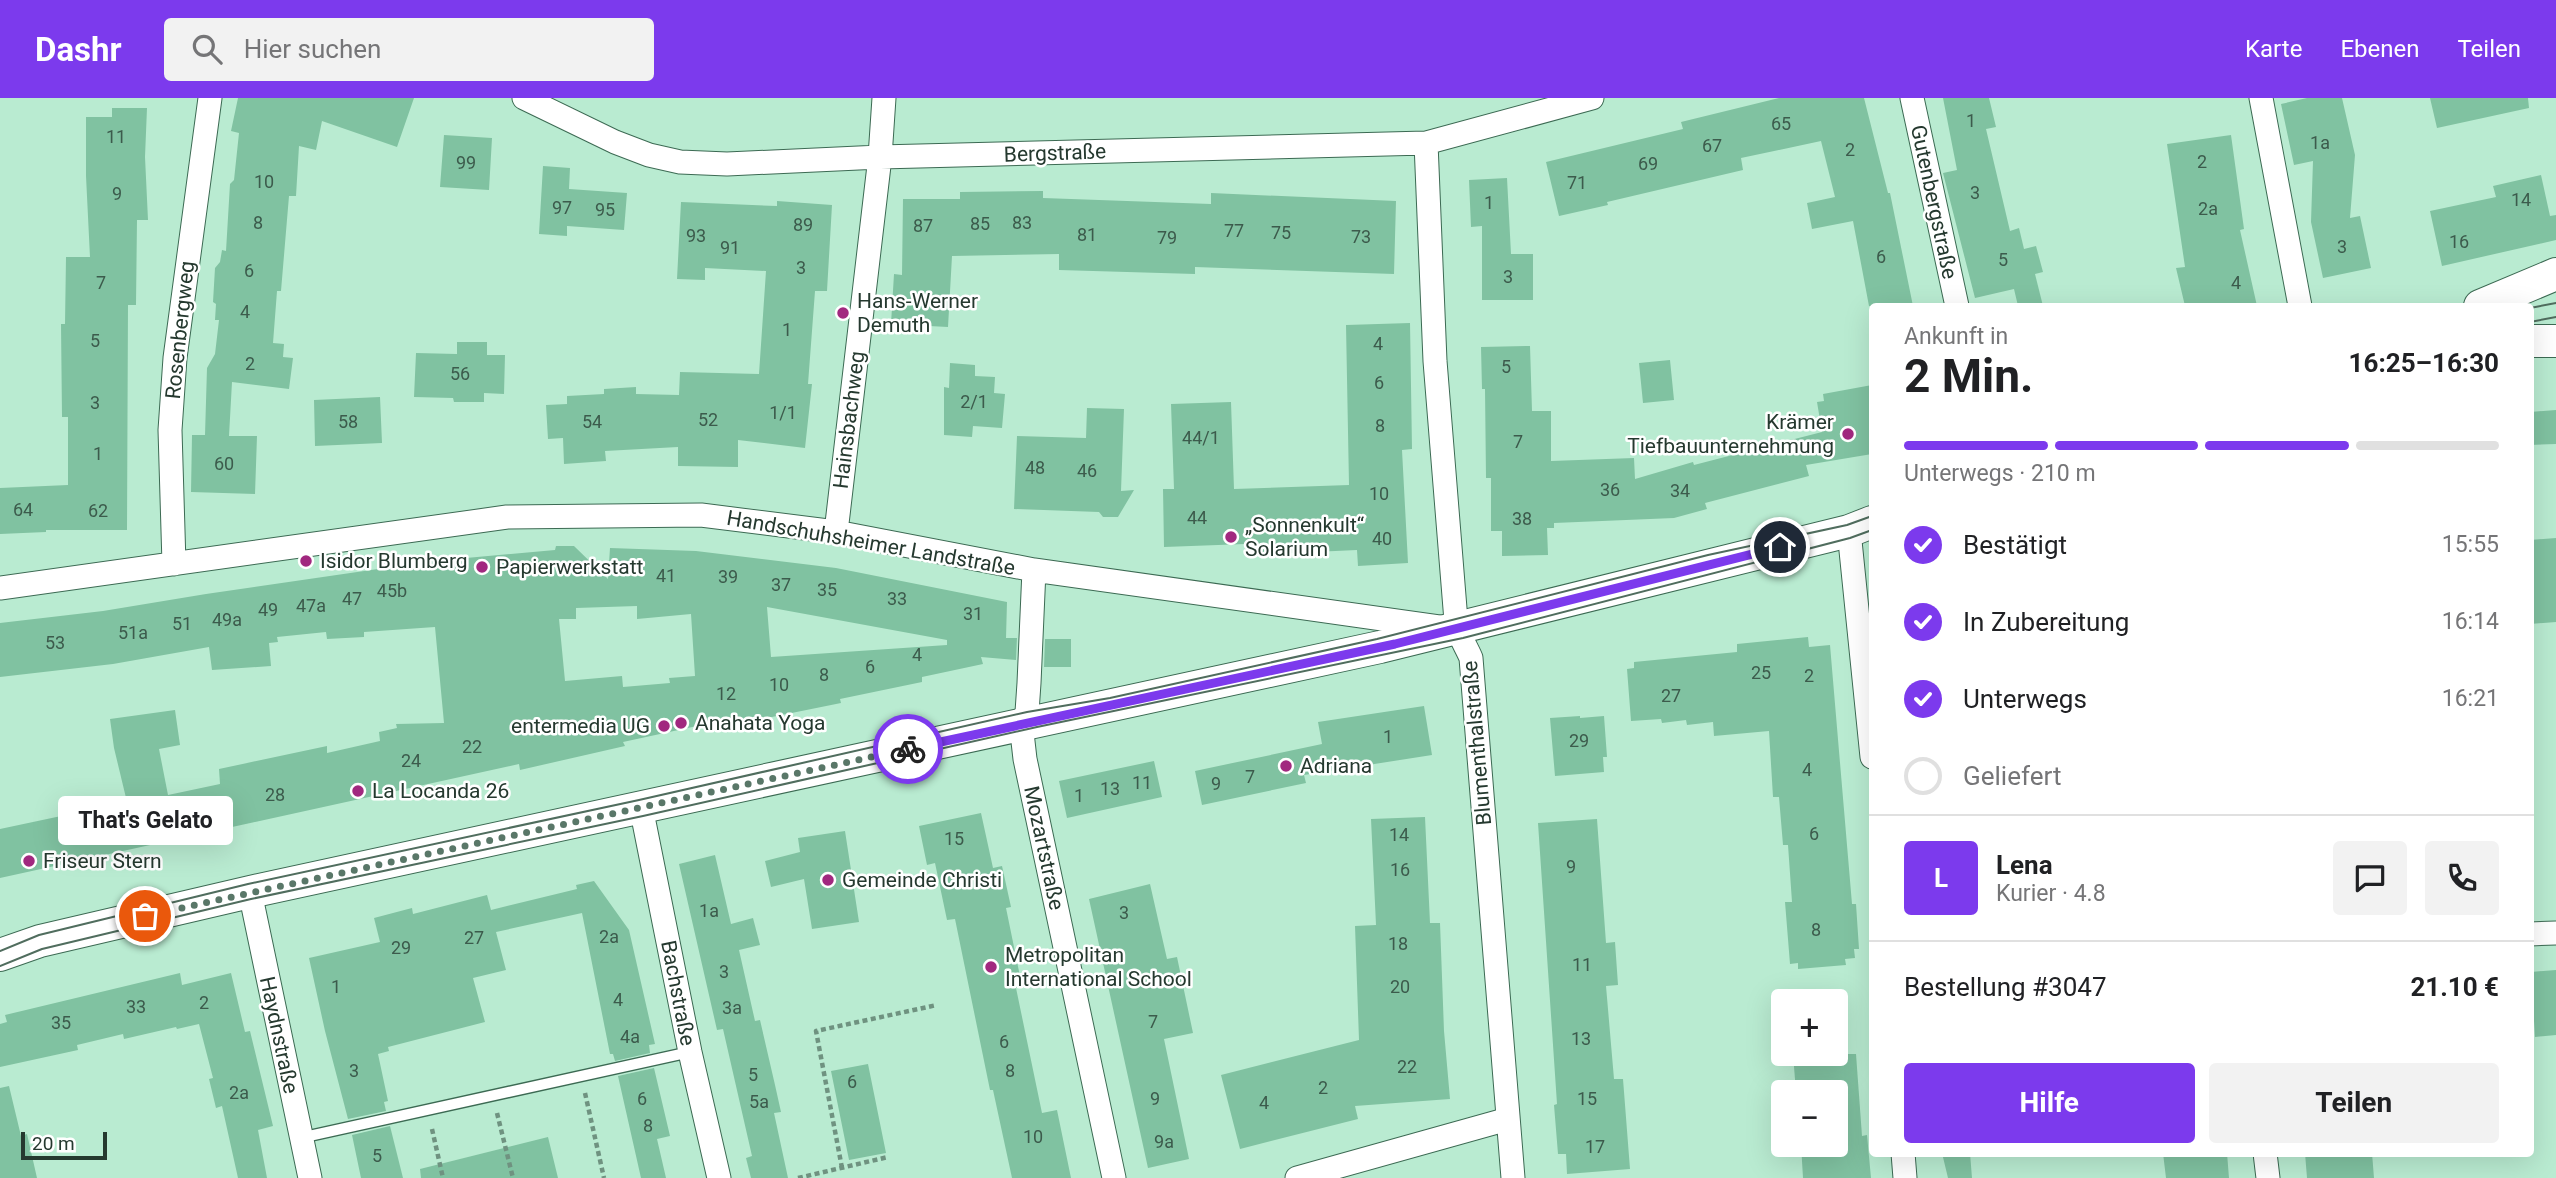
<!DOCTYPE html>
<html lang="de">
<head>
<meta charset="utf-8">
<style>
  body { margin:0; font-family:Roboto,sans-serif; background:#f2f2f2; color:#202124; height:100vh; display:flex; flex-direction:column; font-size:26px; white-space:nowrap }
  * { box-sizing:border-box; margin:0 }
  p { font-size:23px; color:#757577 }
  .icon { flex:none; width:38px; height:38px; fill:none; stroke:currentColor; stroke-width:2; stroke-linecap:round; stroke-linejoin:round }
  .map { position:relative; flex:1; overflow:hidden }
  .side { position:absolute; left:1869px; top:205px; width:665px; height:854px; display:flex; flex-direction:column; background:#fff; border-radius:7px; box-shadow:0 7px 28px #0002 }
  .side>* { flex:none }
  .fabs { position:absolute; left:1771px; top:891px; display:grid; gap:14px }
  .fabs a { display:grid; place-items:center; width:77px; height:77px; border-radius:7px; background:#fff; box-shadow:0 7px 28px #0002; font-size:35px }
  .scale { position:absolute; left:21px; bottom:18px; width:86px; box-sizing:border-box; padding-left:7px; border:4px solid #25392f; border-top:0; font-size:19px; line-height:24px; white-space:nowrap; color:#25392f; -webkit-text-stroke:5px #fff; paint-order:stroke }
  .pin { position:absolute; display:grid; place-items:center; width:60px; height:60px; color:#fff; margin:-30px; border:4px solid #fff; border-radius:50%; box-shadow:0 2px 7px #0007 }
  .courier { position:absolute; display:grid; place-items:center; width:70px; height:70px; margin:-35px; border:5px solid #7c3aed; border-radius:50%; background:#fff; color:#222; box-shadow:0 2px 9px #0007 }
  .bubble { position:absolute; height:49px; border-radius:7px; background:#fff; box-shadow:0 7px 28px #0002; font-size:23px; font-weight:700; line-height:49px; text-align:center }
  .headline em { font-style:normal; font-weight:700 }
  .headline div { display:flex; flex-direction:column-reverse }
  .headline { display:flex; align-items:center; justify-content:space-between; height:119px; padding:0 35px }
  h1 { font-size:46px; font-weight:700; line-height:52px }
  .bar { display:grid; grid-template-columns:repeat(4,1fr); gap:10px 7px; align-content:center; height:84px; padding:0 35px }
  .bar i { height:9px; border-radius:5px; background:#e0e0e0 }
  .bar .on { background:#7c3aed }
  .bar p { grid-column:span 4 }
  .line { display:flex; align-items:center; gap:18px; padding:0 35px; border-top:2px solid #e0e0e0 }
  .line div { flex:1 }
  .round { display:grid; place-items:center; flex:none; width:74px; height:74px; border-radius:7px; background:#f2f2f2 }
  ol { padding:0 35px; list-style:none }
  li { display:flex; align-items:center; gap:21px; height:77px }
  li p { margin-inline-start:auto }
  li .icon { padding:7px; border-radius:50%; background:#7c3aed; color:#fff; stroke-width:4 }
  li:last-child { color:#757577 }
  li i { width:38px; height:38px; border:4px solid #e0e0e0; border-radius:50% }
  .action { display:flex; gap:14px; margin-top:auto; padding:14px 35px }
  .action a { flex:1; height:80px; border-radius:7px; background:#7c3aed; color:#fff; font-size:28px; font-weight:700; line-height:80px; text-align:center }
  .action a+a { background:#f2f2f2; color:#202124 }
  header { display:flex; align-items:center; gap:42px; box-sizing:border-box; height:98px; padding:0 35px; background:#7c3aed; color:#fff }
  header strong { font-size:33px }
  nav { display:flex; gap:38px; margin-inline-start:auto; font-size:24px }
  .search { width:490px; height:63px; background:#f2f2f2; display:flex; align-items:center; gap:18px; box-sizing:border-box; padding:0 24px; border-radius:7px; color:#757577; font-size:26px }
  .map>svg:first-child { display:block }
</style>
</head>
<body>
<header>
<strong>Dashr</strong>
<div class="search"><svg class="icon" aria-label="search" viewBox="0 0 24 24"><circle cx="10" cy="10" r="6"/><path d="M15 15l6 6"/></svg>Hier suchen</div>
<nav><a>Karte</a><a>Ebenen</a><a>Teilen</a></nav>
</header>
<div class="map">
<svg width="2556" height="1080" viewBox="0 0 2556 1080">
  <rect width="100%" height="100%" fill="#b9ebd1"/>
  <path fill="#80c2a1" fill-rule="evenodd" d="M238 0H414L397 49 322 23 316 52 299 48 296 98H289L281 193H277L273 245 284 246 283 259 293 260 289 291 232 284 229 338H257L255 396 191 394 192 337H205L207 270 215 256 219 222H215L216 206 213 204 215 170 220 164 222 152 226 153 230 86 234 82 239 35 231 33Z
    M1779 0H1864L1888 95H1890L1913 208H1869L1853 123 1812 131 1807 105 1835 99 1821 43 1741 60 1743 72 1607 104 1608 107 1559 118 1546 64 1683 31 1681 24Z
    M1943 0H1989L1996 29 1986 31 2010 133 2019 130 2024 151 2036 148 2043 174 2035 176 2043 208H2018L2014 191 1975 200 1943 75 1957 72Z
    M2307 0H2342L2355 57 2350 120 2360 118 2371 170 2323 180 2311 124 2313 63 2294 67 2281 6Z
    M2430 0H2528L2529 10 2437 30Z
    M112 10H147L145 59 148 122H137L136 207H128L127 432H46V434L0 436V390L68 387V319H62L61 226H65L66 159H90L86 78V19H112Z
    M444 37 492 40 489 92 440 89Z
    M2231 37 2244 131 2240 132 2257 208H2185L2176 170 2185 169 2167 46Z
    M543 68 570 70 569 91 627 95 624 132 567 128V138L539 136Z
    M2541 77 2550 118 2556 117V142L2442 168 2430 113 2496 99 2493 88Z
    M1507 80 1511 156H1533V202H1482V128L1471 129 1469 82Z
    M1043 93V100L1211 106V95L1396 103 1394 176 1195 169V176L1059 172V156L952 158 948 229 891 226 894 176 902 177 903 101H960V94Z
    M777 103 832 107 827 193H815L808 286H812L805 350 738 342V369L678 368V349L605 353 606 363 564 366 563 340 548 341 546 307 567 306V298L604 296V291L636 289V296L679 297 680 274 759 276 766 173 705 170V182L677 181 681 104 777 108Z
    M1410 225 1412 351 1402 352 1408 465 1358 468 1357 452 1245 457V446L1164 449 1163 391H1174L1171 306 1231 304 1234 391 1349 387 1346 227Z
    M457 244H487V257H505L504 296 484 295V304H454L453 300 414 299 416 255 457 256Z
    M1530 248 1532 313H1551V363L1634 360 1635 381 1693 364 1694 367 1822 334 1817 304 1824 303 1823 296 1872 287V356L1806 367 1809 378 1705 405 1707 411 1674 420 1554 425V430H1547L1548 457 1502 458V433H1491V380H1486L1485 291H1482L1481 249Z
    M1670 262 1674 302 1643 305 1639 265Z
    M950 265 975 267V278L995 279 994 295 1005 296 1002 330 973 328 972 339 944 337V289L949 290Z
    M380 299 382 345 315 348 314 302Z
    M1087 310 1124 311 1121 393 1134 392 1118 419H1103L1099 414 1014 411 1017 338 1086 340Z
    M2556 312V346L2530 347V314Z
    M2556 440V524L2530 526V442Z
    M556 448H574L608 481 610 450 696 453 836 470 1007 504 1006 540H1017L1016 562 981 559 983 566 922 579V584L840 601 841 605 722 629 720 623 623 644 625 648 520 672 519 666 0 780V731L127 704 114 650 110 621 175 612 180 647 159 651 168 697 220 686 219 671 327 648V655L380 643 379 634 397 630 396 626 444 625 435 529 364 534V539L327 541 326 534 277 539 278 544 269 545 271 568 212 572 209 549 113 566 0 579V525L103 513 206 496 433 463 555 452ZM637 508V521L691 516 695 578 669 580 670 585 623 589 622 578 565 583 559 521H576V510ZM767 509 947 542V547L771 559Z
    M1808 539 1809 549 1830 547 1852 806H1856L1859 851H1854L1855 860 1845 861 1846 867 1798 871V865L1790 866 1785 804H1792L1788 747H1783L1779 699H1773L1769 633 1714 638 1713 624 1687 627 1686 622 1662 625 1661 621 1631 623 1627 571 1634 570V564L1737 554V546Z
    M1045 541H1071V569H1044Z
    M1424 608 1432 657 1304 677 1306 685 1202 707 1195 673 1322 646 1318 624Z
    M1580 618V620L1604 618 1607 659H1603L1604 674 1555 678 1550 620Z
    M1154 663 1162 699 1067 720 1059 683Z
    M981 715 993 770 1002 768 1011 809 1006 810 1022 888 1016 890 1042 1015 1057 1012 1071 1080H1012L993 992H990L955 821 947 822 935 765 927 767 919 728Z
    M1425 719 1430 825H1440L1444 933 1450 1001 1355 1008 1358 1021 1240 1051 1221 977 1359 942 1355 828 1376 827 1371 721Z
    M1597 721 1606 845 1615 844 1618 887 1606 888 1614 981H1623L1630 1071 1567 1076 1566 1056H1558L1554 1007 1557 1006 1538 725Z
    M845 733 859 824 812 831 804 781 771 789 765 763 800 754 798 740Z
    M715 757 731 826 753 820 760 847 739 852 755 923 760 922 775 987 781 1014 774 1015 788 1080H751L746 1060 752 1058 723 931 717 932 679 766Z
    M594 783 629 832 655 946 649 947 650 955 615 963 613 956H610L582 815 496 834 506 872 473 880 485 924 388 949 389 953 378 956 388 1003 384 1004 386 1013 348 1021 325 933 309 860 380 844 374 820 412 810 413 816 487 797 491 812 577 791 576 787Z
    M1150 786 1167 861 1177 859 1193 935 1164 941 1189 1061 1148 1070 1089 801Z
    M2556 872V937L2535 939 2531 874Z
    M180 875 182 887 231 875 245 934 250 933 273 1028 258 1032 267 1080H238L222 1008 216 1010 209 981 213 980 199 926 177 931 176 929 124 941 123 936 77 947 78 952 0 969V926L7 924 5 917Z
    M1793 956H1856L1862 1038 1867 1037 1871 1080H1803L1801 1046H1836V994H1796Z
    M868 966 886 1055 849 1062 831 973Z
    M654 970 670 1038 657 1041 666 1080H641L618 978Z
    M9 988 21 1038 27 1036 37 1080H0V990Z
    M390 1028 403 1080H361L352 1037Z
    M548 1039 558 1080H421L420 1071Z
    M1942 1055H1970L1972 1080H1948Z
    M2163 1055H2227L2229 1080H2166Z
    M2305 1055H2372L2374 1080H2307Z"/>
  <g fill="none" stroke-linecap="round" stroke-linejoin="round">
    <g stroke="#3c6a53" stroke-width="13">
      <path id="service" d="M300 1040 690 954"/>
    </g>
    <g stroke="#3c6a53" stroke-width="25">
      <path id="minor" d="M524 0 615 44 649 57 680 64 727 66 880 59 1426 45 1592 0
        M1912 0 1957 208
        M2261 0 2300 208
        M1426 45 1435 263 1456 523C1457 535 1466 548 1471 560L1513 1080
        M1849 433 1872 659
        M836 434 880 59 884 0
        M174 466 170 332 175 260 210 0
        M1034 472 1029 585 1027 614 1021 626 1025 661 1114 1080
        M0 490 507 419 701 417 836 434 1034 472 1439 529
        M641 709 690 954 719 1080
        M250 794 310 1080
        M2530 836 2556 835
        M1903 1055 1905 1080
        M2265 1055 2268 1080
        M1297 1080 1508 1021"/>
    </g>
    <g stroke="#3c6a53" stroke-width="34">
      <path id="secondary" d="M2480 208 2556 176
        M2530 243H2556
        M0 857 40 843 250 794 1380 549 1849 433 1872 424"/>
    </g>
    <path stroke="#6f9280" stroke-width="4.5" stroke-dasharray="5 3.5" stroke-linecap="butt" d="M585 995 604 1080
      M497 1015 513 1080
      M432 1031 443 1080
      M842 1070 816 933 937 907
      M798 1080 888 1059"/>
    <use href="#service" stroke="#fff" stroke-width="10"/>
    <use href="#minor" stroke="#fff" stroke-width="23"/>
    <use href="#secondary" stroke="#fff" stroke-width="32"/>
    <path stroke="#506d5e" stroke-width="2" d="M2530 210 2556 205
      M2530 224 2556 219
      M0 853 39 837 248 786 639 702 1027 614 1110 600 1377 541 1708 457 1847 427 1872 418
      M0 868 42 851 251 801 643 718 1037 629 1463 540 1850 440 1872 432"/>
  </g>
  <g fill="none" stroke-linecap="round" stroke-linejoin="round">
    <path stroke="#597768" stroke-width="7" stroke-dasharray="0 12.6" d="M145 818 908 651"/>
    <path stroke="#7c3aed" stroke-width="9" d="M908 651 1395 546 1780 449"/>
  </g>
  <g fill="#a1287f" stroke="#fff" stroke-width="2.5">
    <circle cx="843" cy="215" r="7"/>
    <circle cx="1848" cy="336" r="7"/>
    <circle cx="1231" cy="439" r="7"/>
    <circle cx="306" cy="463" r="7"/>
    <circle cx="482" cy="469" r="7"/>
    <circle cx="681" cy="625" r="7"/>
    <circle cx="664" cy="628" r="7"/>
    <circle cx="1286" cy="668" r="7"/>
    <circle cx="358" cy="693" r="7"/>
    <circle cx="29" cy="763" r="7"/>
    <circle cx="828" cy="782" r="7"/>
    <circle cx="991" cy="869" r="7"/>
  </g>
  <g text-anchor="middle" stroke-width="5" stroke-linejoin="round" paint-order="stroke">
    <g font-size="18" fill="#3c5b4c">
      <text x="1971" y="29">1</text>
      <text x="1781" y="32">65</text>
      <text x="116" y="45">11</text>
      <text x="2320" y="51">1a</text>
      <text x="1712" y="54">67</text>
      <text x="1850" y="58">2</text>
      <text x="2202" y="70">2</text>
      <text x="466" y="71">99</text>
      <text x="1648" y="72">69</text>
      <text x="264" y="90">10</text>
      <text x="1577" y="91">71</text>
      <text x="1975" y="101">3</text>
      <text x="117" y="102">9</text>
      <text x="2521" y="108">14</text>
      <text x="1489" y="111">1</text>
      <text x="562" y="116">97</text>
      <text x="2208" y="117">2a</text>
      <text x="605" y="118">95</text>
      <text x="258" y="131">8</text>
      <text x="1022" y="131">83</text>
      <text x="980" y="132">85</text>
      <text x="803" y="133">89</text>
      <text x="923" y="134">87</text>
      <text x="1234" y="139">77</text>
      <text x="1281" y="141">75</text>
      <text x="1087" y="143">81</text>
      <text x="696" y="144">93</text>
      <text x="1361" y="145">73</text>
      <text x="1167" y="146">79</text>
      <text x="2459" y="150">16</text>
      <text x="2342" y="155">3</text>
      <text x="730" y="156">91</text>
      <text x="1881" y="165">6</text>
      <text x="2003" y="168">5</text>
      <text x="801" y="176">3</text>
      <text x="249" y="179">6</text>
      <text x="1508" y="185">3</text>
      <text x="101" y="191">7</text>
      <text x="2236" y="191">4</text>
      <text x="245" y="220">4</text>
      <text x="787" y="238">1</text>
      <text x="95" y="249">5</text>
      <text x="1378" y="252">4</text>
      <text x="250" y="272">2</text>
      <text x="1506" y="275">5</text>
      <text x="460" y="282">56</text>
      <text x="1379" y="291">6</text>
      <text x="974" y="310">2/1</text>
      <text x="95" y="311">3</text>
      <text x="783" y="321">1/1</text>
      <text x="708" y="328">52</text>
      <text x="348" y="330">58</text>
      <text x="592" y="330">54</text>
      <text x="1380" y="334">8</text>
      <text x="1201" y="346">44/1</text>
      <text x="1518" y="350">7</text>
      <text x="98" y="362">1</text>
      <text x="224" y="372">60</text>
      <text x="1035" y="376">48</text>
      <text x="1087" y="379">46</text>
      <text x="1610" y="398">36</text>
      <text x="1680" y="399">34</text>
      <text x="1379" y="402">10</text>
      <text x="23" y="418">64</text>
      <text x="98" y="419">62</text>
      <text x="1197" y="426">44</text>
      <text x="1522" y="427">38</text>
      <text x="1382" y="447">40</text>
      <text x="666" y="484">41</text>
      <text x="728" y="485">39</text>
      <text x="781" y="493">37</text>
      <text x="827" y="498">35</text>
      <text x="392" y="499">45b</text>
      <text x="352" y="507">47</text>
      <text x="897" y="507">33</text>
      <text x="311" y="514">47a</text>
      <text x="268" y="518">49</text>
      <text x="973" y="522">31</text>
      <text x="227" y="528">49a</text>
      <text x="182" y="532">51</text>
      <text x="133" y="541">51a</text>
      <text x="55" y="551">53</text>
      <text x="917" y="563">4</text>
      <text x="870" y="575">6</text>
      <text x="1761" y="581">25</text>
      <text x="824" y="583">8</text>
      <text x="1809" y="584">2</text>
      <text x="779" y="593">10</text>
      <text x="726" y="602">12</text>
      <text x="1671" y="604">27</text>
      <text x="1388" y="645">1</text>
      <text x="1579" y="649">29</text>
      <text x="472" y="655">22</text>
      <text x="411" y="669">24</text>
      <text x="1807" y="678">4</text>
      <text x="1250" y="685">7</text>
      <text x="1142" y="691">11</text>
      <text x="1216" y="692">9</text>
      <text x="1110" y="697">13</text>
      <text x="275" y="703">28</text>
      <text x="1079" y="704">1</text>
      <text x="1814" y="742">6</text>
      <text x="1399" y="743">14</text>
      <text x="954" y="747">15</text>
      <text x="1571" y="775">9</text>
      <text x="1400" y="778">16</text>
      <text x="709" y="819">1a</text>
      <text x="1124" y="821">3</text>
      <text x="1816" y="838">8</text>
      <text x="609" y="845">2a</text>
      <text x="474" y="846">27</text>
      <text x="1398" y="852">18</text>
      <text x="401" y="856">29</text>
      <text x="1582" y="873">11</text>
      <text x="724" y="880">3</text>
      <text x="336" y="895">1</text>
      <text x="1400" y="895">20</text>
      <text x="618" y="908">4</text>
      <text x="204" y="911">2</text>
      <text x="136" y="915">33</text>
      <text x="732" y="916">3a</text>
      <text x="1153" y="930">7</text>
      <text x="61" y="931">35</text>
      <text x="630" y="945">4a</text>
      <text x="1581" y="947">13</text>
      <text x="1004" y="950">6</text>
      <text x="1407" y="975">22</text>
      <text x="354" y="979">3</text>
      <text x="1010" y="979">8</text>
      <text x="753" y="983">5</text>
      <text x="852" y="990">6</text>
      <text x="1323" y="996">2</text>
      <text x="239" y="1001">2a</text>
      <text x="642" y="1007">6</text>
      <text x="1155" y="1007">9</text>
      <text x="1587" y="1007">15</text>
      <text x="759" y="1010">5a</text>
      <text x="1264" y="1011">4</text>
      <text x="648" y="1034">8</text>
      <text x="1033" y="1045">10</text>
      <text x="1164" y="1050">9a</text>
      <text x="1595" y="1055">17</text>
      <text x="377" y="1064">5</text>
    </g>
    <g font-size="21" fill="#25392f" stroke="#fff">
      <text transform="translate(1055 55) rotate(-2)" y="7">Bergstraße</text>
      <text transform="translate(1934 104) rotate(78)" y="7">Gutenbergstraße</text>
      <text transform="translate(180 232) rotate(-84)" y="7">Rosenbergweg</text>
      <text transform="translate(849 322) rotate(-83)" y="7">Hainsbachweg</text>
      <text transform="translate(871 445) rotate(10)" y="7">Handschuhsheimer Landstraße</text>
      <text transform="translate(1477 645) rotate(-95)" y="7">Blumenthalstraße</text>
      <text transform="translate(1044 750) rotate(78)" y="7">Mozartstraße</text>
      <text transform="translate(678 895) rotate(79)" y="7">Bachstraße</text>
      <text transform="translate(279 937) rotate(78)" y="7">Haydnstraße</text>
    </g>
    <g font-size="21" fill="#25392f" stroke="#fff" text-anchor="start">
      <text x="857" y="210">Hans-Werner<tspan x="857" dy="24">Demuth</tspan></text>
      <text x="1834" y="331" text-anchor="end">Krämer<tspan x="1834" dy="24">Tiefbauunternehmung</tspan></text>
      <text x="1245" y="434">„Sonnenkult“<tspan x="1245" dy="24">Solarium</tspan></text>
      <text x="320" y="470">Isidor Blumberg</text>
      <text x="496" y="476">Papierwerkstatt</text>
      <text x="695" y="632">Anahata Yoga</text>
      <text x="650" y="635" text-anchor="end">entermedia UG</text>
      <text x="1300" y="675">Adriana</text>
      <text x="372" y="700">La Locanda 26</text>
      <text x="43" y="770">Friseur Stern</text>
      <text x="842" y="789">Gemeinde Christi</text>
      <text x="1005" y="864">Metropolitan<tspan x="1005" dy="24">International School</tspan></text>
    </g>
  </g>
</svg>
<div class="fabs">
<a>+</a>
<a>−</a>
</div>
<div class="scale">20 m</div>
<div class="pin" style="left:145px;top:818px;background:#ea580c"><svg class="icon" aria-label="bag" viewBox="0 0 24 24"><path d="M5 8h14l-1 12H6zM9 8a3 3 0 0 1 6 0"/></svg></div>
<div class="pin" style="left:1780px;top:449px;background:#1f2937"><svg class="icon" aria-label="home" viewBox="0 0 24 24"><path d="M3 11l9-7 9 7M6 9v11h12V9"/></svg></div>
<div class="courier" style="left:908px;top:651px"><svg class="icon" aria-label="bike" viewBox="0 0 24 24"><circle cx="6" cy="16" r="4"/><circle cx="18" cy="16" r="4"/><path d="M6 16l4-8h5l3 8M10 8l3 8H6M13 5h3"/></svg></div>
<div class="bubble" style="left:58px;top:698px;width:175px">That's Gelato</div>
<section class="side">
<div class="headline"><div><h1>2 Min.</h1><p>Ankunft in</p></div><em>16:25–16:30</em></div>
<div class="bar"><i class="on"></i><i class="on"></i><i class="on"></i><i></i><p>Unterwegs · 210 m</p></div>
<ol>
<li><svg class="icon" aria-label="check" viewBox="0 0 24 24"><path d="M5 12l5 5 9-10"/></svg>Bestätigt<p>15:55</p></li>
<li><svg class="icon" aria-label="check" viewBox="0 0 24 24"><path d="M5 12l5 5 9-10"/></svg>In Zubereitung<p>16:14</p></li>
<li><svg class="icon" aria-label="check" viewBox="0 0 24 24"><path d="M5 12l5 5 9-10"/></svg>Unterwegs<p>16:21</p></li>
<li><i></i>Geliefert</li>
</ol>
<div class="line" style="height:126px"><b class="round" style="background:#7c3aed;color:#fff">L</b><div><b>Lena</b><p>Kurier · 4.8</p></div><a class="round"><svg class="icon" aria-label="chat" viewBox="0 0 24 24"><path d="M4 5h16v11H9l-5 4z"/></svg></a><a class="round"><svg class="icon" aria-label="phone" viewBox="0 0 24 24"><path d="M5 4h4l2 5-3 2q2 4 5 5l2-3 5 2v4C11 20 4 13 5 4z"/></svg></a></div>
<div class="line" style="height:91px"><div>Bestellung #3047</div><b>21.10 €</b></div>
<div class="action"><a>Hilfe</a><a>Teilen</a></div>
</section>
</div>
</body>
</html>
